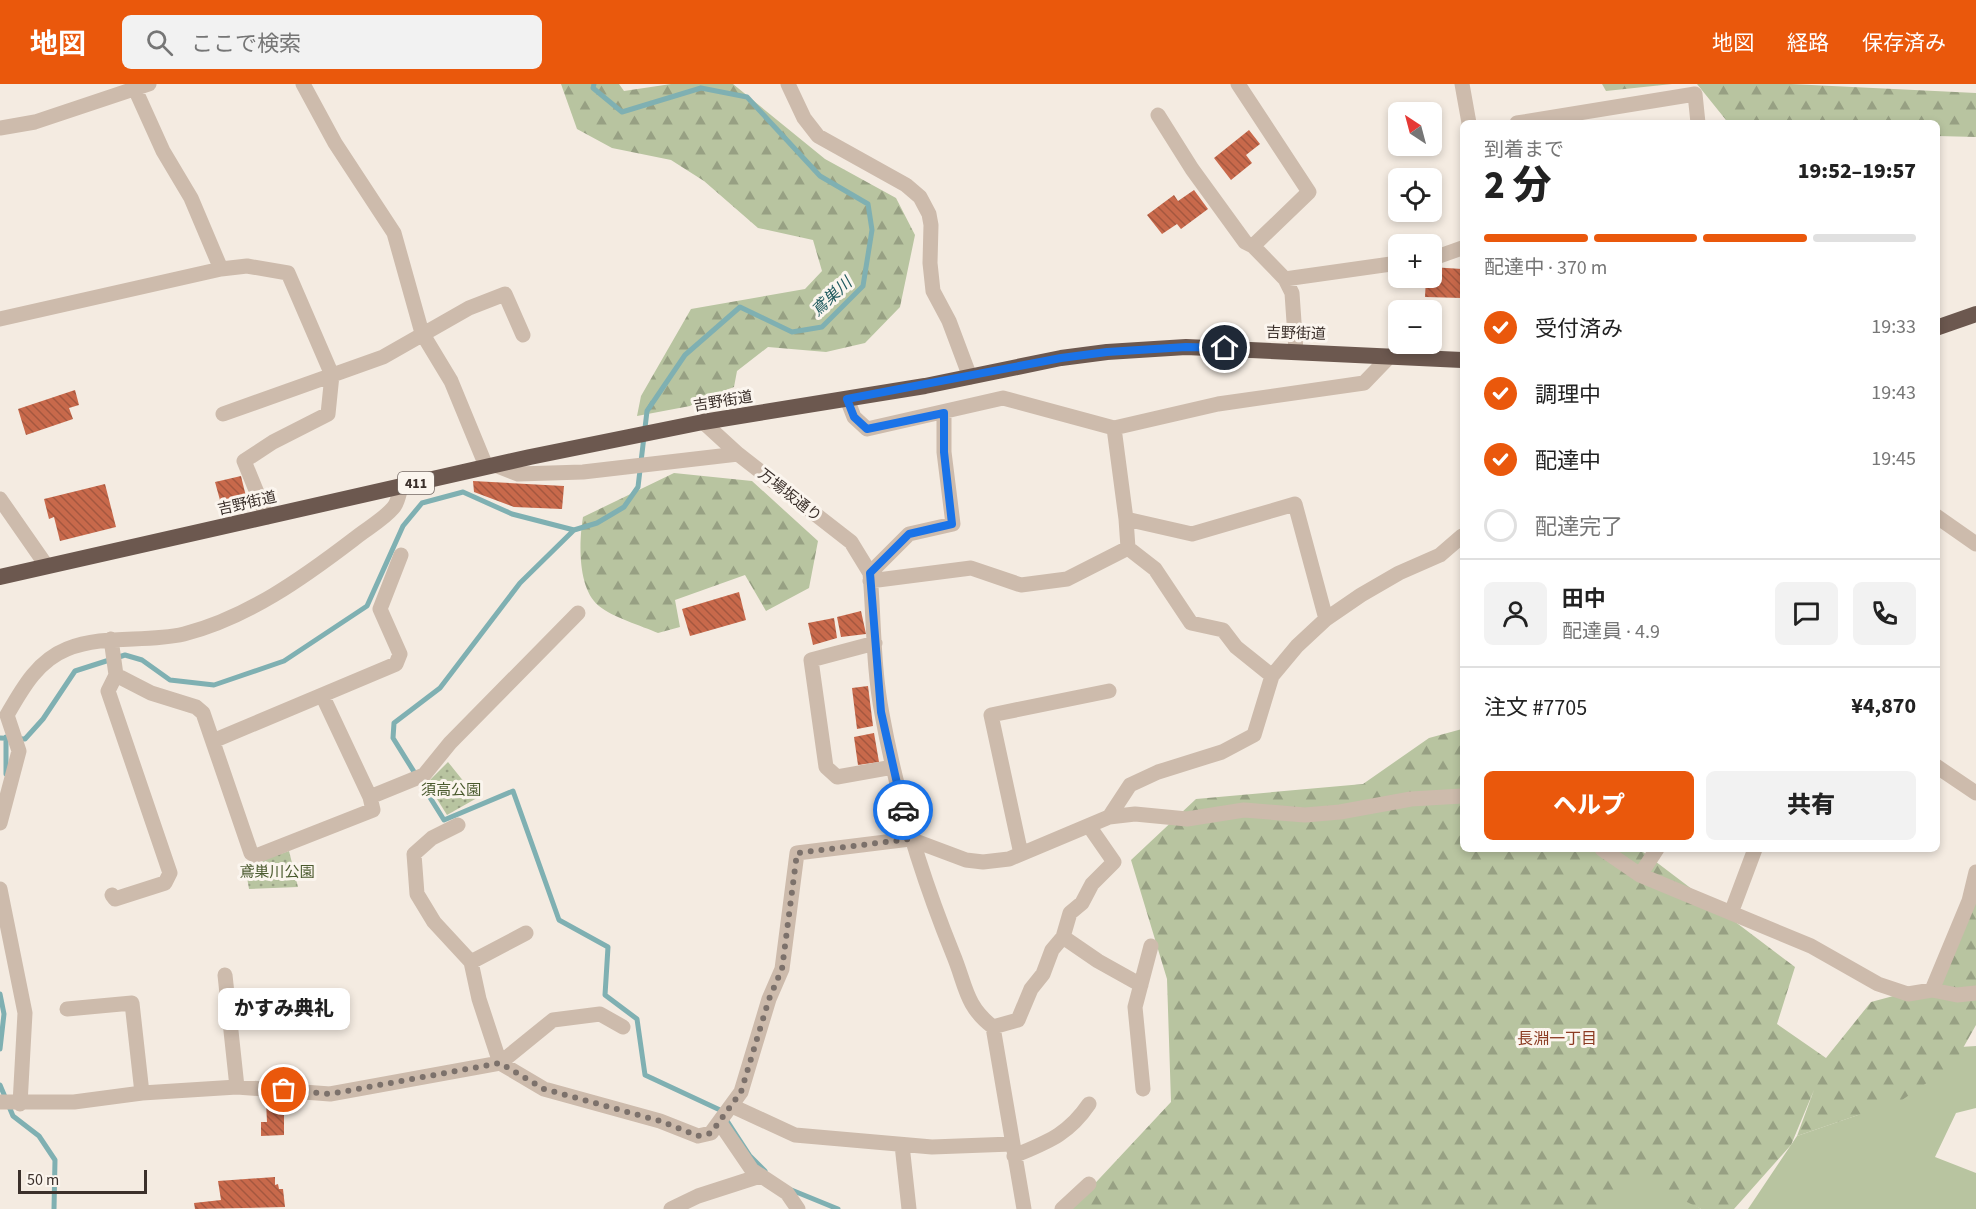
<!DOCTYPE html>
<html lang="ja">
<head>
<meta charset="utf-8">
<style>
  body { margin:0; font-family:"Source Sans 3","Noto Sans JP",sans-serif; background:#f2f2f2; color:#222; height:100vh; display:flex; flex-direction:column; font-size:22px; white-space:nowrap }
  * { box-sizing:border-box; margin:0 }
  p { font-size:20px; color:#767676 }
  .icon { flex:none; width:33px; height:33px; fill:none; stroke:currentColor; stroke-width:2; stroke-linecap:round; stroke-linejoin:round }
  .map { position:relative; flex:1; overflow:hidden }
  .drawer { position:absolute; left:1460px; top:36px; width:480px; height:732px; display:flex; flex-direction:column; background:#fff; border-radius:9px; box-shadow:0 3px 9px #0003 }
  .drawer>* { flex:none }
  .needle { width:39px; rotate:324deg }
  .controls { position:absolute; left:1388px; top:18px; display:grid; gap:12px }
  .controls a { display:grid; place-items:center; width:54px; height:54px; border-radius:9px; background:#fff; box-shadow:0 3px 9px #0003; font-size:30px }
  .scale { position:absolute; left:18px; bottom:15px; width:129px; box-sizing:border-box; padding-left:6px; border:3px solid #3b302b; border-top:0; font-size:16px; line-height:21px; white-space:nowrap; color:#3b302b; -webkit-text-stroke:4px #fbf5ee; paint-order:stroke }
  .pin { position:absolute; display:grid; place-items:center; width:51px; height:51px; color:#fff; margin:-26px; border:3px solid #fff; border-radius:50%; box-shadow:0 2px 6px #0007 }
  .courier { position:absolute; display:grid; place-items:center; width:60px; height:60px; margin:-30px; border:4px solid #1a73e8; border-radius:50%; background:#fff; color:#222; box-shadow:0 2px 8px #0007 }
  .bubble { position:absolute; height:42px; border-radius:9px; background:#fff; box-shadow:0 3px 9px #0003; font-size:20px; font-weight:800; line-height:42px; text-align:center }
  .head em { font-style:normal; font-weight:800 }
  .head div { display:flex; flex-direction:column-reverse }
  .head { display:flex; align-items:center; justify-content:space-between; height:102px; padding:0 24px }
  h1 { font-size:39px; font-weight:800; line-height:45px }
  .bar { display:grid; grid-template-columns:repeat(4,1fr); gap:9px 6px; align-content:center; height:72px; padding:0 24px }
  .bar i { height:8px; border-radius:4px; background:#e0e0e0 }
  .bar .on { background:#ea580c }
  .bar p { grid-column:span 4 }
  .line { display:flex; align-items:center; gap:15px; padding:0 24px; border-top:2px solid #e0e0e0 }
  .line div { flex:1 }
  .round { display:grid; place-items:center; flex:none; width:63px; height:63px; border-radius:9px; background:#f2f2f2 }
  ol { padding:0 24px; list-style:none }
  li { display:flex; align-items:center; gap:18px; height:66px }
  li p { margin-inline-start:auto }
  li .icon { padding:6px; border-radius:50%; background:#ea580c; color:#fff; stroke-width:4 }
  li:last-child { color:#767676 }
  li i { width:33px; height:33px; border:3px solid #e0e0e0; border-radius:50% }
  .cta { display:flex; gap:12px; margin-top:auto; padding:12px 24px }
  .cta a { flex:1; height:69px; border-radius:9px; background:#ea580c; color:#fff; font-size:24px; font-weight:800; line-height:69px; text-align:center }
  .cta a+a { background:#f2f2f2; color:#222 }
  header { display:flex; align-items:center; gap:36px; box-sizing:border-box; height:84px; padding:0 30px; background:#ea580c; color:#fff }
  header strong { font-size:28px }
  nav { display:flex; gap:33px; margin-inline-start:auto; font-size:21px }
  .search { width:420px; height:54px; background:#f2f2f2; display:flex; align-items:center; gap:15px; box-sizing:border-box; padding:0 21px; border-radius:9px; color:#767676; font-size:22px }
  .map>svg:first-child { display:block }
</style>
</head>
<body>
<header>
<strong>地図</strong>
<div class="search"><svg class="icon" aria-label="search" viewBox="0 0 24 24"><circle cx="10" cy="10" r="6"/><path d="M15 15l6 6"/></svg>ここで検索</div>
<nav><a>地図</a><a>経路</a><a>保存済み</a></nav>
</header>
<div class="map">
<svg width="1976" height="1125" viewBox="0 0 1976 1125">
  <defs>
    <pattern id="forest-firs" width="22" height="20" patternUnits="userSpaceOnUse" patternTransform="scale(1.5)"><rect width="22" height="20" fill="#b8c4a0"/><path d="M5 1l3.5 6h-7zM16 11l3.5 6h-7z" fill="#97a083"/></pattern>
    <pattern id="park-dots" width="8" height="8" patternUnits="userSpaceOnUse" patternTransform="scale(1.5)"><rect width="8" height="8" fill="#b8c4a0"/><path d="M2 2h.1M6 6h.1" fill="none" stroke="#97a083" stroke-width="1.8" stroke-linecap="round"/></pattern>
    <pattern id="building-back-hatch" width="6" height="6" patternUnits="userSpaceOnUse" patternTransform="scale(1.5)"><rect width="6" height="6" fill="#c8694b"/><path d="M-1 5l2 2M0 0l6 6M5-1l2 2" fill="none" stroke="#a4573f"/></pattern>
  </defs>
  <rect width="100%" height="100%" fill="#f4ebe1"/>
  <path fill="#b8c4a0" d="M1976 962V1024L1956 1029 1935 1073 1976 1089V1125H1748L1797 1052 1858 1031 1960 963Z
    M1628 1079 1701 1125H1600Z"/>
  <path fill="url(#forest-firs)" d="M561 0H619L624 7 671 0H733L825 75 896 114 915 151 900 223 865 259 826 268 768 263 737 287 734 303 701 315 690 322 637 332 641 312 691 225 805 205 822 187 813 156 758 144 704 97 671 76 612 64 577 45Z
    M1602 0H1672L1606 7Z
    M1697 0H1791L1976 9V53L1937 52 1936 39H1739L1726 36Z
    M674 389 752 397 818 457 809 504 766 527 745 491 675 516 680 543 658 549C642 542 612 533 599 522 577 504 579 457 583 433Z
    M1462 645V765H1639L1795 883 1777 940 1826 974 1871 918 1938 900 1976 816V941L1954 980 1902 1016 1797 1052 1814 1006 1791 1061 1734 1125H1701L1637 1093 1608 1125H1071L1171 1018 1167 895 1131 776 1196 715 1363 700 1429 654Z"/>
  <path fill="url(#park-dots)" d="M448 678 477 714 447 731 427 699Z
    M289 767 298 803 249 805 245 782Z"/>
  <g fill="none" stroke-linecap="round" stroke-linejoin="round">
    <path stroke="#7fb0b2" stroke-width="5" d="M594 0 593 4 622 28 701 4 747 13 820 92 868 120 872 146 863 202 822 243 792 248 740 223 685 271 647 327 638 403 624 423 597 439 574 446 520 499 440 604 394 639 393 654 444 736 513 707 559 836 608 863 605 911 637 935 645 991 720 1026 750 1072 765 1087
      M6 653V690
      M0 654 25 655 43 635 75 587 125 571 142 576 170 596 214 601 284 577 367 522 403 442 422 419 463 408 512 430 574 446
      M0 910 4 930 0 965
      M0 1001 13 1032 39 1052 55 1076 54 1125
      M789 1105 838 1125"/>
  </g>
  <path fill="url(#building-back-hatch)" d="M1249 46 1260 60 1246 71 1252 79 1231 96 1214 74Z
    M1194 106 1208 125 1181 145 1177 140 1162 150 1147 131 1174 111 1178 117Z
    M1431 183 1462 185V214L1425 213 1426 194H1431Z
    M75 306 79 321 69 324 73 335 26 351 18 325Z
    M241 392 248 421 223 427 215 398Z
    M473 397 564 402 562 425 514 423 474 408Z
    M105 400 116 443 60 457 54 433 49 435 44 415Z
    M739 508 746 536 690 552 682 525Z
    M861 527 866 550 841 553 837 533Z
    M834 534 837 554 813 561 808 539Z
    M868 602 873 642 857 645 852 604Z
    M874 649 879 678 858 681 854 653Z
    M266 1017H284V1051L261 1052V1038H267Z
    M275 1093V1101L278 1100 279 1105H283L285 1123 195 1125 194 1119 221 1116 218 1097Z"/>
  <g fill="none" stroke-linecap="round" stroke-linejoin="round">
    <path stroke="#cdbbac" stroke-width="15" d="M303 0 335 59 394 149 422 249 451 297 486 382
      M788 0 804 34 818 52 906 101 920 113 929 130 931 141 930 179 933 207 949 237 970 293
      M1238 0 1309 108 1253 162 1285 195 1292 209 1296 267
      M1462 0 1469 39
      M135 5 163 67 191 114 221 185
      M1158 31 1192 85 1245 158 1253 162
      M1517 39 1695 10 1698 39
      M0 44 35 38 149 0
      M1431 175 1462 164
      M1285 195 1398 179
      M0 235 221 185 247 182 288 189 332 291 328 330 273 358 244 377 267 433
      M847 315 854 333 867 345 1003 314 1114 344 1218 320 1364 299 1390 272
      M944 329V368L953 440 909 450 870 489C874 535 873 583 882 630 897 713 921 791 953 870 966 901 965 922 993 943L1024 1125
      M223 330 383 273 469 224 505 210 523 251
      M703 338 738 370 851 458 870 489
      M1114 344 1126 435 1192 450 1295 420 1326 535
      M495 381 518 390 583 388 738 370
      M0 415 46 481
      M1936 432 1976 460
      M1126 435 1128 464 1155 485 1191 539 1223 546 1236 563 1272 592
      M870 497 971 484 1021 501 1067 495 1128 464
      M111 555 116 591 151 609 196 623 203 629 251 769 256 772 373 726 370 713 323 613
      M875 559 811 576 826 683 837 693 893 683
      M213 657 396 580 400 570 380 525 401 471
      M1936 682 1976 709
      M370 713 424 691 450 659 578 529
      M1109 733 1135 730 1187 735 1244 726 1305 731 1340 728 1411 715 1462 712
      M0 739 19 667 7 631C22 605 37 577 67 565 104 550 145 559 184 550 247 534 303 494 354 455 366 445 383 436 393 424 398 419 399 409 401 403
      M458 741 432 754 414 770 417 810 434 838 471 878 479 915 500 979 553 936 600 930 623 943
      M1602 765 1640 791 1811 862 1878 900 1908 910 1932 906 1957 911 1976 909
      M1021 770 991 631 1109 607
      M1640 791 1657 765
      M0 805 25 929 20 1020
      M112 811 115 815 165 799 170 789 108 607 116 591
      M1731 829 1755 765
      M1063 853 1098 877 1141 901
      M471 878 526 849
      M225 891 237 1003
      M1932 906 1969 817 1976 788
      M67 925 132 919 142 1009
      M993 943 1018 936 1031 905 1043 890 1052 866 1063 853 1070 829 1082 819 1092 800 1114 778 1089 742
      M1143 1005 1135 923 1151 862
      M0 1018H74L142 1009 237 1003 330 1010 500 979 544 1005 660 1037 698 1052 711 1049 741 1008 769 915 782 885 797 769 910 755 966 776 983 778 1009 775 1109 733 1130 701 1158 688 1222 668 1254 651 1272 592 1297 562 1326 535 1361 511 1399 489 1440 471 1462 452
      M732 1022 795 1051 932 1063 1012 1060
      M720 1039 752 1086 787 1109 798 1125
      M902 1061 909 1125
      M1014 1072C1047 1058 1068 1051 1089 1020
      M671 1125 698 1112 760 1092
      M1062 1125 1089 1100"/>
    <path stroke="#6c584f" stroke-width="16" d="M1936 244 1976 230
      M0 493 530 373 703 338 925 302 1061 274 1107 268 1186 263 1462 276"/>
  </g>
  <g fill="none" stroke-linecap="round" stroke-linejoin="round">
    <path stroke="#7c716b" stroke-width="6" stroke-dasharray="0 10.8" d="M284 1006 330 1010 500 979 544 1005 660 1037 698 1052 711 1049 741 1008 769 915 782 885 797 769 910 755 903 726"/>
    <path stroke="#1a73e8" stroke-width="8" d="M903 726 881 628 870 489 909 450 952 440 944 368V329L867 345 854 333 847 315 1061 274 1107 268 1186 263 1225 264"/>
  </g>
  <g text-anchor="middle" stroke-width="6" stroke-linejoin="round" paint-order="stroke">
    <rect fill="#fbf5ee" stroke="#756b66" stroke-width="1.5" x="398" y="388" width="36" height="22" rx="4.5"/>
    <g font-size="14" font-weight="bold" fill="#3b302b">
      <text x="416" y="404">411</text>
    </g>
    <g font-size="15" fill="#3b302b" stroke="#fbf5ee">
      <text transform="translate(1296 249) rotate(2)" y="5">吉野街道</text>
      <text transform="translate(723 317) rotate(-9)" y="5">吉野街道</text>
      <text transform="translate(790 411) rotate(38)" y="5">万場坂通り</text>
      <text transform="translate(247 419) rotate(-13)" y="5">吉野街道</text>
    </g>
    <g font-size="15" fill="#4a5a2e" stroke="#fbf5ee">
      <text x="451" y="711">須高公園</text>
      <text x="277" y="793">鳶巣川公園</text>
    </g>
    <g font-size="16" font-style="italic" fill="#1f5a5e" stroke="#fbf5ee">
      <text transform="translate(831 212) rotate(-43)" y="6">鳶巣川</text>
    </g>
    <g font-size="16" fill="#8c3b22" stroke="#fbf5ee">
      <text x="1557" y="960">長淵一丁目</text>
    </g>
  </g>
</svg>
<div class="controls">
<a><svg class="needle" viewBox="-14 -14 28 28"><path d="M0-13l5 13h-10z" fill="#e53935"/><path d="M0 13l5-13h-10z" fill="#767676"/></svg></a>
<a><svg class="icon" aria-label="locate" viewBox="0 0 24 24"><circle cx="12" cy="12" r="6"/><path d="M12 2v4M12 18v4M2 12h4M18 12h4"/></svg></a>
<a>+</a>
<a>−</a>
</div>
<div class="scale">50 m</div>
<div class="pin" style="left:284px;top:1006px;background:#ea580c"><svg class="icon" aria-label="bag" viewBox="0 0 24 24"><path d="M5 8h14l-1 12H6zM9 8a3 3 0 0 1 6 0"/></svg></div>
<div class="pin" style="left:1225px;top:264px;background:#1f2937"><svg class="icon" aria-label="home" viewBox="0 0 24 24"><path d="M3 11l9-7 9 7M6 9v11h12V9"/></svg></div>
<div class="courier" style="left:903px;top:726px"><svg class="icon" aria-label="car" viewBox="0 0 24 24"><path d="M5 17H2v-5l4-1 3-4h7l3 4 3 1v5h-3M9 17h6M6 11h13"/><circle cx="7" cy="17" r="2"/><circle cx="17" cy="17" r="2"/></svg></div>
<div class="bubble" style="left:218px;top:904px;width:132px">かすみ典礼</div>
<section class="drawer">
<div class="head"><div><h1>2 分</h1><p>到着まで</p></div><em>19:52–19:57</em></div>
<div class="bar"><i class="on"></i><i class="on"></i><i class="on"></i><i></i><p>配達中 · 370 m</p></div>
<ol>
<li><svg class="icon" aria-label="check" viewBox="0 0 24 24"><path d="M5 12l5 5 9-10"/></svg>受付済み<p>19:33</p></li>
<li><svg class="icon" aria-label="check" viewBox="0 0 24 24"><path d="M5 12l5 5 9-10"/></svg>調理中<p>19:43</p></li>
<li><svg class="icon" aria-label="check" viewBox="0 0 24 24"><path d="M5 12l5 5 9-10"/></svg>配達中<p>19:45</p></li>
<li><i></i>配達完了</li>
</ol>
<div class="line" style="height:108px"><a class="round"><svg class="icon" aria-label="person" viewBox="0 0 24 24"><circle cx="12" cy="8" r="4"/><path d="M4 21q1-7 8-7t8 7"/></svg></a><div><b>田中</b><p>配達員 · 4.9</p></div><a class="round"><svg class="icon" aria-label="chat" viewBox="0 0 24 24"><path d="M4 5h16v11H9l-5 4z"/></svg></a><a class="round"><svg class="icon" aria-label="phone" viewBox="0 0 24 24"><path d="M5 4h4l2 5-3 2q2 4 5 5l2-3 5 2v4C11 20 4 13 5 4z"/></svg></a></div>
<div class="line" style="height:78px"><div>注文 #7705</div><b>¥4,870</b></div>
<div class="cta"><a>ヘルプ</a><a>共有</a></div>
</section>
</div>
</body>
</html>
